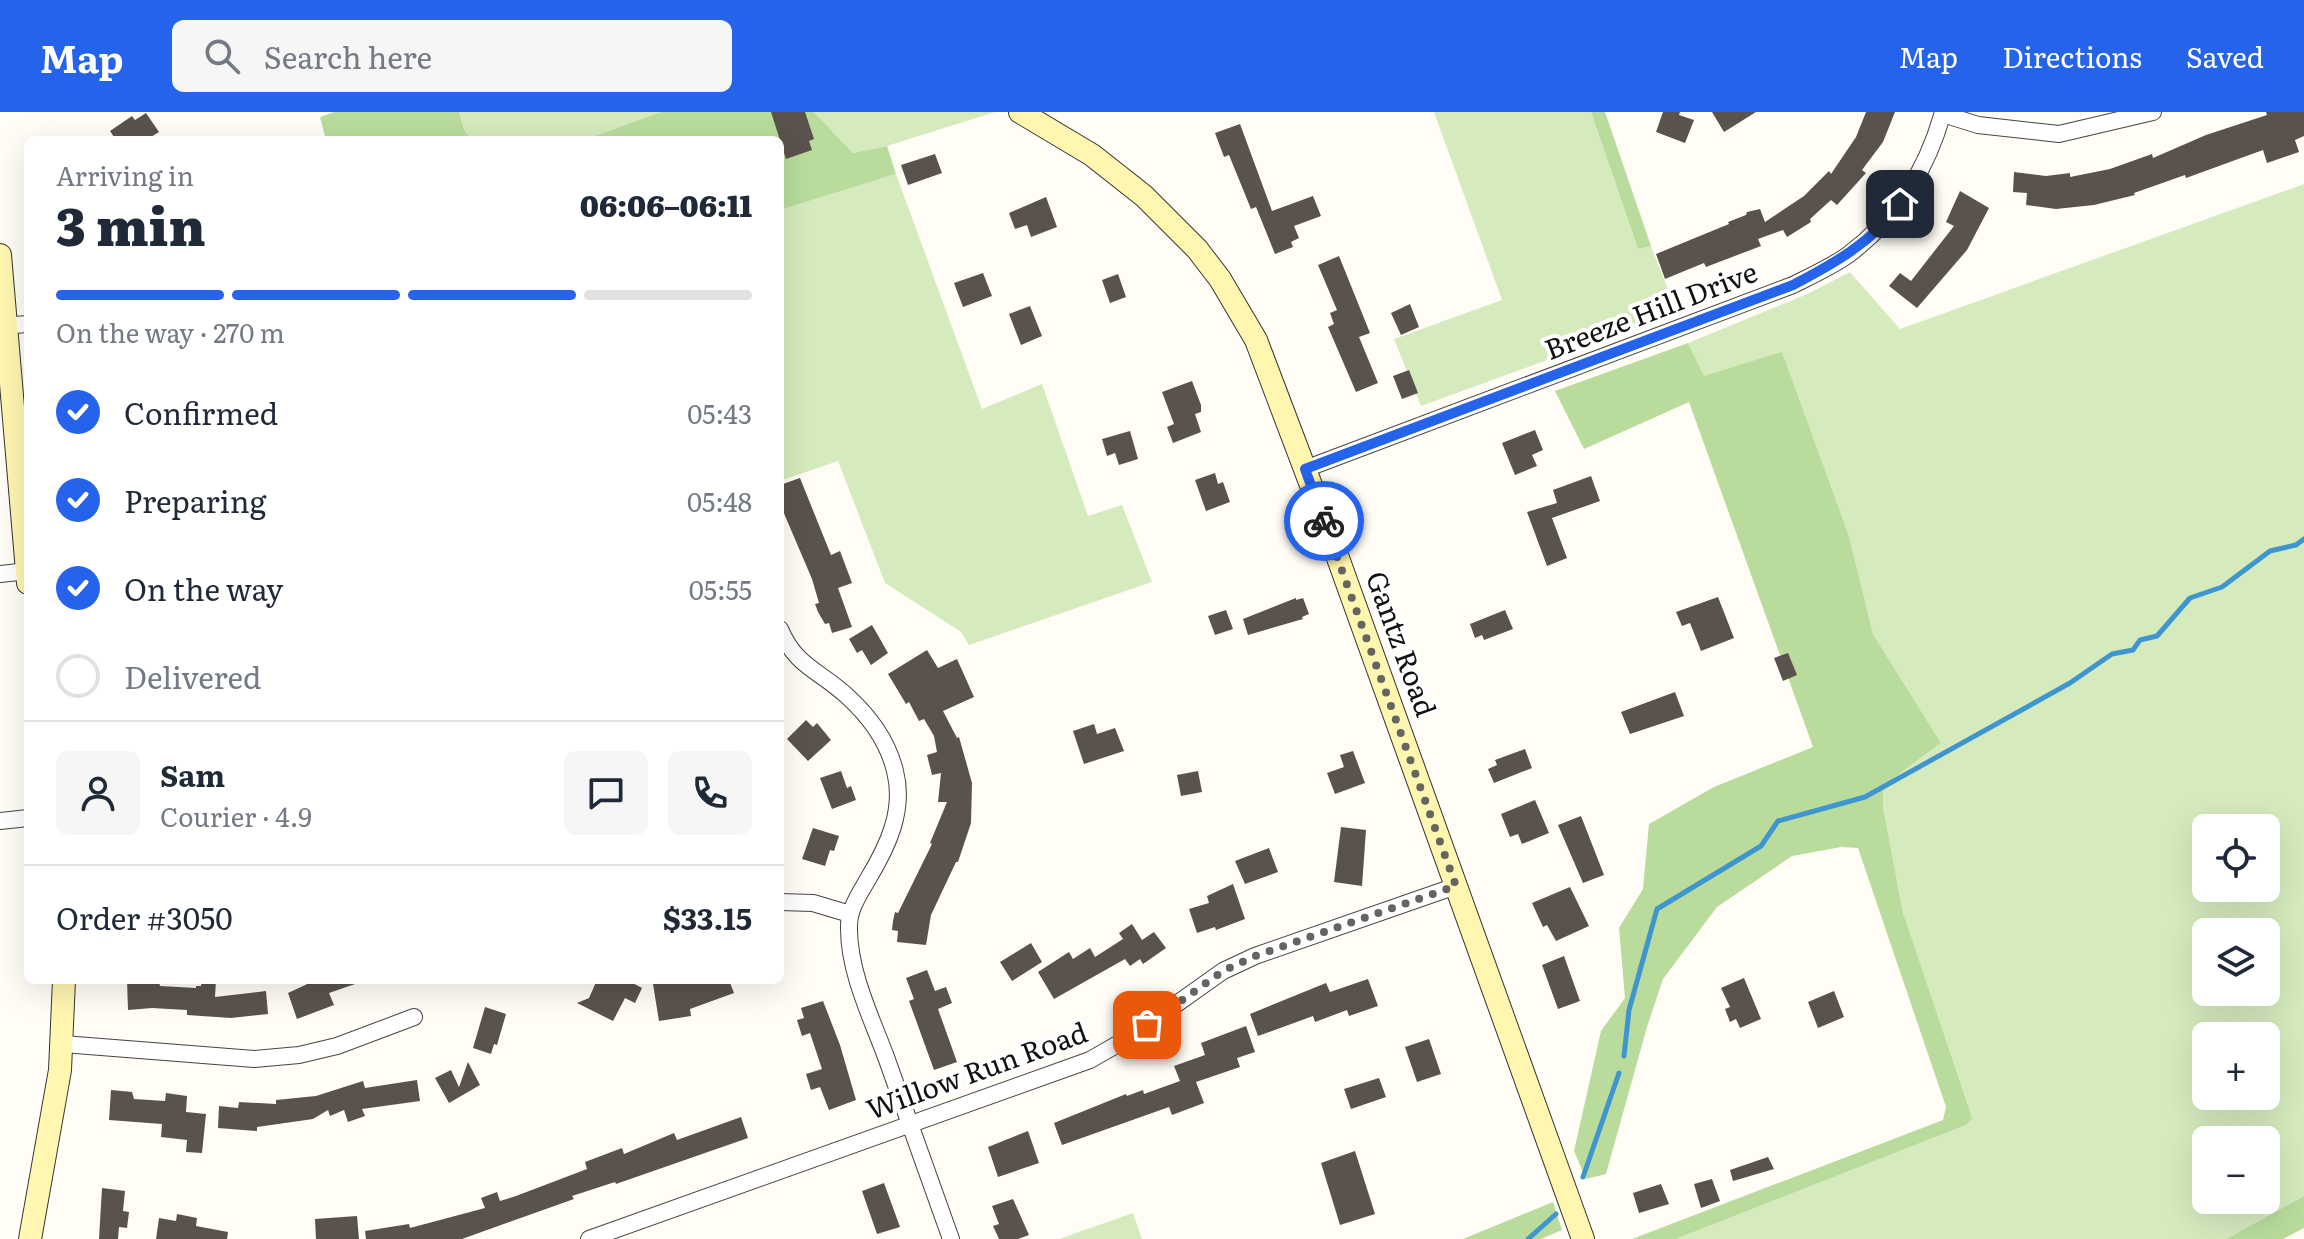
<!DOCTYPE html>
<html lang="en">
<head>
<meta charset="utf-8">
<style>
  body { margin:0; font-family:Literata,serif; background:#f6f6f7; color:#1f2937; height:100vh; display:flex; flex-direction:column; font-size:30px; white-space:nowrap }
  * { box-sizing:border-box; margin:0 }
  p { font-size:26px; color:#747a83 }
  .icon { flex:none; width:44px; height:44px; fill:none; stroke:currentColor; stroke-width:2; stroke-linecap:round; stroke-linejoin:round }
  .map { position:relative; flex:1; overflow:hidden }
  .drawer { position:absolute; left:24px; top:24px; width:760px; height:848px; display:flex; flex-direction:column; background:#fff; border-radius:12px; box-shadow:0 8px 32px #0002 }
  .drawer>* { flex:none }
  .buttons { position:absolute; left:2192px; top:702px; display:grid; gap:16px }
  .buttons a { display:grid; place-items:center; width:88px; height:88px; border-radius:12px; background:#fff; box-shadow:0 8px 32px #0002; font-size:40px }
  .pin { position:absolute; display:grid; place-items:center; width:68px; height:68px; color:#fff; margin:-34px; border-radius:16px; box-shadow:0 4px 12px #0006 }
  .courier { position:absolute; display:grid; place-items:center; width:80px; height:80px; margin:-40px; border:6px solid #2563eb; border-radius:50%; background:#fff; color:#222; box-shadow:0 2px 10px #0007 }
  .head em { font-style:normal; font-weight:800 }
  .head div { display:flex; flex-direction:column-reverse }
  .head { display:flex; align-items:center; justify-content:space-between; height:136px; padding:0 32px }
  h1 { font-size:52px; font-weight:800; line-height:60px }
  .bar { display:grid; grid-template-columns:repeat(4,1fr); gap:12px 8px; align-content:center; height:96px; padding:0 32px }
  .bar i { height:10px; border-radius:6px; background:#e0e1e3 }
  .bar .active { background:#2563eb }
  .bar p { grid-column:span 4 }
  .line { display:flex; align-items:center; gap:20px; padding:0 32px; border-top:2px solid #e0e1e3 }
  .line div { flex:1 }
  .round { display:grid; place-items:center; flex:none; width:84px; height:84px; border-radius:12px; background:#f6f6f7 }
  ol { padding:0 32px; list-style:none }
  li { display:flex; align-items:center; gap:24px; height:88px }
  li p { margin-inline-start:auto }
  li .icon { padding:8px; border-radius:50%; background:#2563eb; color:#fff; stroke-width:4 }
  li:last-child { color:#747a83 }
  li i { width:44px; height:44px; border:4px solid #e0e1e3; border-radius:50% }
  header { display:flex; align-items:center; gap:48px; box-sizing:border-box; height:112px; padding:0 40px; background:#2563eb; color:#fff }
  header strong { font-size:38px }
  nav { display:flex; gap:44px; margin-inline-start:auto; font-size:28px }
  .search { width:560px; height:72px; background:#f6f6f7; display:flex; align-items:center; gap:20px; box-sizing:border-box; padding:0 28px; border-radius:12px; color:#747a83; font-size:30px }
  .map>svg:first-child { display:block }
</style>
</head>
<body>
<header>
<strong>Map</strong>
<div class="search"><svg class="icon" aria-label="search" viewBox="0 0 24 24"><circle cx="10" cy="10" r="6"/><path d="M15 15l6 6"/></svg>Search here</div>
<nav><a>Map</a><a>Directions</a><a>Saved</a></nav>
</header>
<div class="map">
<svg width="2304" height="1127" viewBox="0 0 2304 1127">
  <rect width="100%" height="100%" fill="#fffdf5"/>
  <path fill="#d5ebbd" fill-rule="evenodd" d="M459 0H659V1L584 28H472L464 18Z
    M814 0H995L887 34 853 41Z
    M1434 0H1591L1638 137 1651 134 1677 201 1421 294 1394 227 1502 188Z
    M896 62 982 297 1042 272 1088 404 1122 393 1152 470 969 533 961 520 885 471 838 349 780 369V98Z
    M2304 72V1084L2226 1127H1676L1966 1013 1903 801 1883 695V674L1941 631 1873 522 1849 424 1782 241 1704 265 1688 231 1805 183 1850 160 1900 217ZM2206 716H2266V776H2206ZM2206 820H2266V880H2206ZM2206 924H2266V984H2206ZM2206 1028H2266V1088H2206Z
    M1133 1101 1142 1127H1059Z"/>
  <path fill="#b9dc9c" d="M334 0H459L464 18 472 28H326L320 5Z
    M661 0H814L853 41 887 34 896 62 780 98V28H584Z
    M1591 0H1605L1651 134 1638 137Z
    M1688 231 1704 264 1782 240 1849 424 1873 522 1941 631 1883 674V695L1903 801 1972 1006 1966 1013 1676 1127H1632L1943 1008 1946 995 1858 736 1841 735 1792 744 1717 795 1663 867 1647 915 1606 1062 1586 1067 1574 1039 1601 919 1625 886 1619 816 1643 777 1649 712 1714 675 1813 635 1689 290 1584 337 1555 279Z
    M2304 1084V1116L2283 1127H2226Z
    M1553 1090 1562 1118 1541 1127H1463Z"/>
  <g fill="none" stroke-linecap="round" stroke-linejoin="round">
    <path stroke="#3f96cf" stroke-width="5" d="M1624 944 1629 898 1657 797 1761 734 1778 709 1865 685 2070 571 2112 542 2133 538 2140 528 2157 524 2190 486 2222 475 2270 439 2296 433 2304 427
      M1583 1065 1619 961
      M1528 1127 1556 1102"/>
  </g>
  <path fill="#5a524d" d="M771 0H805L814 27 809 29 812 38 786 47Z
    M1663 0H1680L1679 3 1694 8 1685 31 1656 20Z
    M1712 0H1756L1724 20Z
    M1866 0H1895L1883 30 1862 58 1866 61 1837 93 1831 88 1810 107 1811 110 1787 125 1783 118 1758 127 1761 134 1706 155 1704 151 1665 167 1656 142 1729 112 1728 110 1746 103 1747 100 1760 97 1765 110 1804 84 1829 59 1831 62 1856 25Z
    M2266 0H2304V24L2295 28 2299 40 2267 51 2263 38 2186 66 2185 63 2134 81 2135 83 2094 93 2056 97 2026 93 2027 81 2013 80 2014 60 2046 64 2070 61V65L2110 57 2152 42 2153 46 2206 23 2267 3Z
    M146 1 159 20 146 28H116L110 19 132 4 135 8Z
    M1240 12 1272 99 1313 84 1321 104 1294 114 1299 126 1291 130 1293 135 1275 142 1256 95 1251 97 1229 43 1224 45 1215 21Z
    M935 42 942 61 908 73 901 53Z
    M1960 79 1989 96 1967 138 1917 196 1889 174 1900 161 1911 169 1954 114 1946 110Z
    M1046 85 1057 115 1031 125 1027 113 1015 117 1009 101Z
    M1339 144 1370 221 1359 225 1378 271 1356 280 1328 215 1334 212 1330 201 1337 198 1318 153Z
    M983 161 992 184 963 195 954 171Z
    M1118 162 1126 185 1110 191 1102 168Z
    M1410 192 1419 215 1401 223 1391 201Z
    M1030 194 1042 224 1021 233 1009 202Z
    M1409 258 1418 281 1402 287 1393 264Z
    M1192 269 1201 293V300L1195 302 1201 320 1173 331 1167 315 1174 312 1162 280Z
    M1535 318 1543 338 1532 343 1537 354 1515 363 1502 331Z
    M1130 319 1138 347 1119 353 1115 341 1107 344 1102 327Z
    M1215 361 1218 372 1223 370 1230 390 1206 399 1195 368Z
    M1591 364 1600 389 1552 406 1567 446 1547 454 1527 400 1557 391 1553 378Z
    M800 366 831 443 840 439 852 471 838 476 852 515 832 521 829 511 825 512 818 500 815 492 819 491 812 467 780 392V373Z
    M1718 485 1734 526 1701 539 1690 511 1682 514 1676 500Z
    M1296 486V488L1303 486 1309 502 1302 505 1303 507 1248 523 1243 507Z
    M1226 498 1233 517 1215 523 1208 504Z
    M1505 498 1513 517 1484 528 1482 523 1475 526 1470 512Z
    M872 513 888 541 871 553 862 538 857 541 849 527Z
    M927 538 938 556 957 547 974 585 943 599 957 626 959 625 972 671 971 711 958 750H956L931 803 926 833 897 830 898 819 892 818 893 809 895 800 898 801 932 732 930 731 947 690H938L941 661 932 663 927 643 937 640 934 624 924 607 919 609 909 590 906 592 888 562Z
    M1788 541 1797 563 1783 569 1774 546Z
    M1675 580 1684 604 1630 622 1621 600Z
    M806 608 813 615 817 611 831 628 808 649 787 627Z
    M1094 612 1097 622 1115 616 1124 639 1084 652 1073 619Z
    M1525 637 1532 656 1494 671 1488 657 1497 653 1495 648Z
    M1353 639 1365 671 1335 682 1327 661 1344 655 1340 643Z
    M841 659 847 676 851 674 856 688 832 697 820 666Z
    M1198 659 1202 680 1181 684 1177 663Z
    M1535 688 1549 721 1522 732 1518 722 1510 725 1501 702Z
    M1581 704 1604 763 1583 771 1558 713Z
    M1341 715 1366 718 1362 774 1334 770Z
    M813 716 839 724 834 739 830 738 825 754 802 747Z
    M1269 736 1278 760 1245 772 1235 749Z
    M1233 772 1245 807 1216 818 1215 815 1197 821 1189 797 1209 791 1207 784Z
    M1570 775 1589 814 1556 829 1547 813 1543 815 1532 791Z
    M1132 812 1142 828 1154 820 1166 836 1143 852 1140 847 1130 854 1125 847 1054 887 1038 860 1069 840 1073 847 1090 836 1095 845 1123 827 1119 821Z
    M1031 831 1042 850 1012 869 1000 850Z
    M1564 844 1580 889 1558 897 1542 853Z
    M927 858 935 879 946 875 952 891 938 897 957 950 934 958 909 889 914 887 906 866Z
    M1744 866 1761 907 1740 916 1736 907 1730 910 1725 897 1730 895 1721 876Z
    M1368 867 1378 894 1349 904 1347 898 1315 910 1313 904 1258 924 1250 902 1326 871 1330 880Z
    M127 868 159 869 160 874 196 876V874H201L202 868H216L215 885 266 879 268 902 231 906 187 903V898L152 896 128 898Z
    M316 868H361V870L329 881 334 893 297 907 288 881Z
    M597 868H627L642 876 635 891 625 886 613 909 577 891 589 886Z
    M683 868H729L734 881 690 897 691 904 659 909 653 872Z
    M1834 879 1844 905 1818 916 1808 890Z
    M823 889 840 933 856 988 829 998 820 975 811 978 806 962 822 957 810 921 802 924 797 908 804 906 801 896Z
    M485 895 506 902 497 933 494 932 491 942 473 936Z
    M1246 914 1255 940 1237 946 1240 955 1196 970 1204 991 1172 1003 1169 995 1062 1033 1054 1011 1126 982 1127 984 1143 978 1144 982 1180 969 1174 954 1205 943 1201 931Z
    M1429 927 1441 962 1417 970 1405 935Z
    M468 950 480 973 449 991 435 966 451 958 459 975Z
    M1379 966 1386 985 1351 997 1344 977Z
    M417 968 420 989 362 997 365 1004 348 1010 344 998 330 1004 328 998 313 1007 257 1015V1019L218 1016 219 994 238 996 239 990 276 992V988L316 984 363 969 365 976Z
    M111 978 132 980 134 987 165 989 166 981 187 984 186 1000 206 1002 202 1041 186 1040 187 1028 161 1025 162 1012 109 1008Z
    M741 1005 748 1026 616 1072 615 1070 572 1084 574 1087 462 1127H366L365 1119 409 1112 410 1116 485 1096 481 1086 497 1080 500 1089 516 1084 587 1057 585 1050 622 1036 624 1042 674 1021 677 1028Z
    M1028 1019 1039 1051 998 1065 988 1035Z
    M1355 1039 1375 1102 1340 1113 1321 1051Z
    M1768 1045 1774 1057 1733 1069 1730 1058Z
    M1712 1067 1720 1089 1701 1096 1694 1072Z
    M884 1071 900 1115 877 1122 862 1079Z
    M1661 1072 1669 1092 1639 1101 1633 1081Z
    M102 1076 125 1079 123 1099 129 1100 127 1116 119 1115 118 1127H99Z
    M1013 1087 1029 1123 1018 1127H999L993 1114 999 1112 992 1094Z
    M177 1102 197 1106 196 1114 228 1120 227 1127H156L159 1106 176 1109Z
    M357 1104 359 1127H316L315 1107Z"/>
  <g fill="none" stroke-linecap="round" stroke-linejoin="round">
    <g stroke="#444" stroke-width="18">
      <path id="street" d="M1943 2 1978 13 2059 22 2153 0
        M0 214 28 212
        M1305 357 1793 173C1811 164 1831 155 1848 143 1896 107 1927 58 1943 0
        M0 462 28 459
        M780 517C796 555 819 558 847 584 869 604 888 630 895 659 905 698 888 734 868 767 859 783 848 798 849 817 849 860 871 905 886 945 908 1005 929 1066 951 1127
        M0 709 28 706
        M780 790 813 791 850 802
        M63 932 254 947 299 943 337 934 414 905
        M589 1127 1090 948 1130 925 1223 859 1255 844 1456 774"/>
    </g>
    <g stroke="#333" stroke-width="24">
      <path id="secondary" d="M1020 0 1092 43 1144 84 1197 137 1220 167 1256 228 1325 410 1583 1127
        M0 143 28 471
        M30 1127 60 958 64 868"/>
    </g>
    <use href="#street" stroke="#fff" stroke-width="16"/>
    <use href="#secondary" stroke="#fff6b0" stroke-width="22"/>
  </g>
  <g fill="none" stroke-linecap="round" stroke-linejoin="round">
    <path stroke="#646461" stroke-width="8" stroke-dasharray="0 14.4" d="M1147 913 1223 859 1255 844 1456 774 1324 409"/>
    <path stroke="#2563eb" stroke-width="10" d="M1324 409 1305 357 1793 173C1833 152 1873 130 1900 92"/>
  </g>
  <g text-anchor="middle" stroke-width="8" stroke-linejoin="round" paint-order="stroke">
    <g font-size="28" fill="#111" stroke="#fff">
      <text transform="translate(1651 199) rotate(-21)" y="10">Breeze Hill Drive</text>
      <text transform="translate(1401 532) rotate(70)" y="10">Gantz Road</text>
      <text transform="translate(977 959) rotate(-20)" y="10">Willow Run Road</text>
    </g>
  </g>
</svg>
<div class="buttons">
<a><svg class="icon" aria-label="locate" viewBox="0 0 24 24"><circle cx="12" cy="12" r="6"/><path d="M12 2v4M12 18v4M2 12h4M18 12h4"/></svg></a>
<a><svg class="icon" aria-label="layers" viewBox="0 0 24 24"><path d="M12 4l9 5-9 5-9-5zM3 14l9 5 9-5"/></svg></a>
<a>+</a>
<a>−</a>
</div>
<div class="pin" style="left:1147px;top:913px;background:#ea580c"><svg class="icon" aria-label="bag" viewBox="0 0 24 24"><path d="M5 8h14l-1 12H6zM9 8a3 3 0 0 1 6 0"/></svg></div>
<div class="pin" style="left:1900px;top:92px;background:#1f2937"><svg class="icon" aria-label="home" viewBox="0 0 24 24"><path d="M3 11l9-7 9 7M6 9v11h12V9"/></svg></div>
<div class="courier" style="left:1324px;top:409px"><svg class="icon" aria-label="bike" viewBox="0 0 24 24"><circle cx="6" cy="16" r="4"/><circle cx="18" cy="16" r="4"/><path d="M6 16l4-8h5l3 8M10 8l3 8H6M13 5h3"/></svg></div>
<section class="drawer">
<div class="head"><div><h1>3 min</h1><p>Arriving in</p></div><em>06:06–06:11</em></div>
<div class="bar"><i class="active"></i><i class="active"></i><i class="active"></i><i></i><p>On the way · 270 m</p></div>
<ol>
<li><svg class="icon" aria-label="check" viewBox="0 0 24 24"><path d="M5 12l5 5 9-10"/></svg>Confirmed<p>05:43</p></li>
<li><svg class="icon" aria-label="check" viewBox="0 0 24 24"><path d="M5 12l5 5 9-10"/></svg>Preparing<p>05:48</p></li>
<li><svg class="icon" aria-label="check" viewBox="0 0 24 24"><path d="M5 12l5 5 9-10"/></svg>On the way<p>05:55</p></li>
<li><i></i>Delivered</li>
</ol>
<div class="line" style="height:144px"><a class="round"><svg class="icon" aria-label="person" viewBox="0 0 24 24"><circle cx="12" cy="8" r="4"/><path d="M4 21q1-7 8-7t8 7"/></svg></a><div><b>Sam</b><p>Courier · 4.9</p></div><a class="round"><svg class="icon" aria-label="chat" viewBox="0 0 24 24"><path d="M4 5h16v11H9l-5 4z"/></svg></a><a class="round"><svg class="icon" aria-label="phone" viewBox="0 0 24 24"><path d="M5 4h4l2 5-3 2q2 4 5 5l2-3 5 2v4C11 20 4 13 5 4z"/></svg></a></div>
<div class="line" style="height:104px"><div>Order #3050</div><b>$33.15</b></div>
</section>
</div>
</body>
</html>
